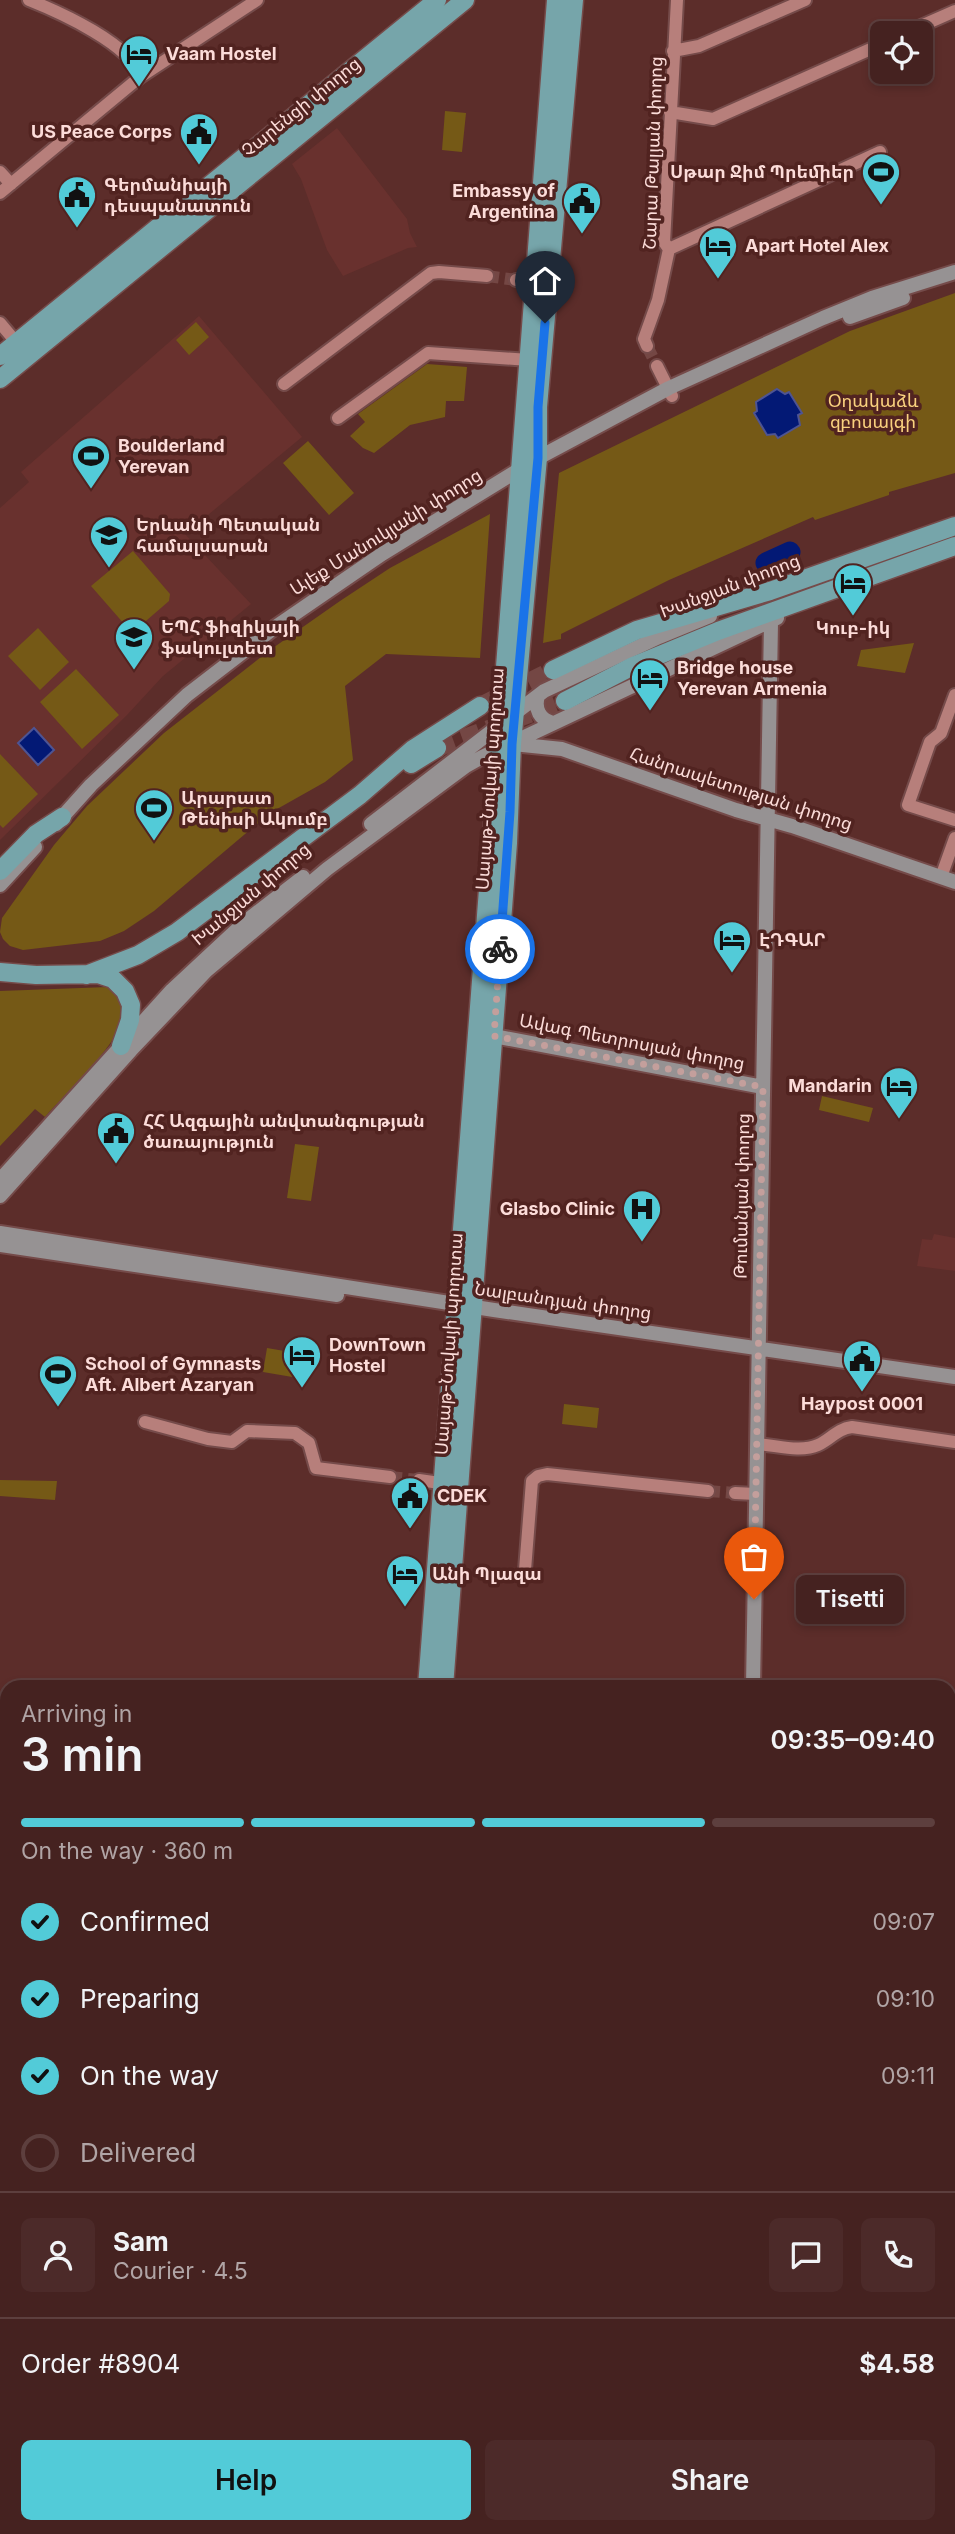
<!DOCTYPE html>
<html lang="en">
<head>
<meta charset="utf-8">
<style>
  body { margin:0; font-family:Inter,"Noto Sans Armenian",sans-serif; background:#4c2a29; color:#f1f3f6; height:100vh; display:flex; flex-direction:column; font-size:26px; white-space:nowrap }
  * { box-sizing:border-box; margin:0 }
  p { font-size:23px; color:#b0a4a5 }
  .icon { flex:none; width:38px; height:38px; fill:none; stroke:currentColor; stroke-width:2; stroke-linecap:round; stroke-linejoin:round }
  .map { position:relative; flex:1; overflow:hidden }
  .side { position:absolute; left:0px; top:1680px; width:956px; height:854px; display:flex; flex-direction:column; background:#452220; border-radius:21px 21px 0 0; box-shadow:0 4px 10px #0003,0 0 0 2px #5d3f3e }
  .side>* { flex:none }
  .controls { position:absolute; left:870px; top:21px; display:grid; gap:14px }
  .controls a { display:grid; place-items:center; width:63px; height:63px; border-radius:10px; background:#452220; box-shadow:0 4px 10px #0003,0 0 0 2px #5d3f3e; font-size:35px }
  .pin { position:absolute; display:grid; place-items:center; width:60px; height:60px; color:#fff; margin:-72px -30px; border-radius:50% 50% 50% 0; rotate:-45deg; box-shadow:0 0 7px #0007 }
  .pin .icon { rotate:45deg }
  .courier { position:absolute; display:grid; place-items:center; width:70px; height:70px; margin:-35px; border:5px solid #1a73e8; border-radius:50%; background:#fff; color:#222; box-shadow:0 2px 9px #0007 }
  .bubble { position:absolute; height:49px; border-radius:10px; background:#452220; box-shadow:0 4px 10px #0003,0 0 0 2px #5d3f3e; font-size:23px; font-weight:600; line-height:49px; text-align:center }
  .headline em { font-style:normal; font-weight:600 }
  .headline div { display:flex; flex-direction:column-reverse }
  .headline { display:flex; align-items:center; justify-content:space-between; height:119px; padding:0 21px }
  h1 { font-size:46px; font-weight:600; line-height:52px }
  .bar { display:grid; grid-template-columns:repeat(4,1fr); gap:10px 7px; align-content:center; height:84px; padding:0 21px }
  .bar i { height:9px; border-radius:5px; background:#5d3f3e }
  .bar .on { background:#52cbd8 }
  .bar p { grid-column:span 4 }
  .line { display:flex; align-items:center; gap:18px; padding:0 21px; border-top:2px solid #5d3f3e }
  .line div { flex:1 }
  .round { display:grid; place-items:center; flex:none; width:74px; height:74px; border-radius:10px; background:#4c2a29 }
  ol { padding:0 21px; list-style:none }
  li { display:flex; align-items:center; gap:21px; height:77px }
  li p { margin-inline-start:auto }
  li .icon { padding:7px; border-radius:50%; background:#52cbd8; color:#111; stroke-width:4 }
  li:last-child { color:#b0a4a5 }
  li i { width:38px; height:38px; border:4px solid #5d3f3e; border-radius:50% }
  .action { display:flex; gap:14px; margin-top:auto; padding:14px 21px }
  .action a { flex:1; height:80px; border-radius:10px; background:#52cbd8; color:#111; font-size:28px; font-weight:600; line-height:80px; text-align:center }
  .action a+a { background:#4c2a29; color:#f1f3f6 }
  .map>svg:first-child { display:block }
</style>
</head>
<body>
<div class="map">
<svg width="955" height="2534" viewBox="0 0 955 2534">
  <rect width="100%" height="100%" fill="#5c2d2a"/>
  <path fill="#69312e" d="M337 128 407 219 410 233 417 247 408 248 343 276 327 250 301 179 292 164Z
    M199 316 302 437 185 534 251 604 163 676 127 715 0 840V508L29 482 21 472Z
    M934 1234 955 1238V1271L917 1266 922 1239 932 1240Z"/>
  <path fill="#755916" d="M445 111 466 113 462 152 442 150Z
    M955 293V473L889 492V495L815 520 813 517 669 580 561 634V639L543 643 559 473 850 331Z
    M196 322 209 337 189 355 176 340Z
    M427 364 467 367 464 401H446L445 417 410 425 374 453 363 448 350 436 365 422 358 414Z
    M308 441 354 493 329 515 283 463Z
    M490 514 480 658 386 654 345 686 353 760 325 782 270 813 154 911 124 931 100 941 23 950 10 946 3 939 0 932 2 918 54 845 87 806 164 733 270 650 340 601 390 568Z
    M133 551 170 594 169 601 132 633 91 586Z
    M38 628 69 662 40 690 8 656Z
    M914 643 905 673 857 666 861 650Z
    M76 669 119 715 82 749 40 702Z
    M0 754 38 794 3 828 0 825Z
    M108 987 119 993C121 1002 124 1010 122 1020 116 1047 64 1095 45 1117L35 1109 0 1146V991Z
    M822 1096 873 1108 869 1122 819 1110Z
    M295 1144 319 1147 311 1201 287 1198Z
    M267 1348 308 1355 304 1379 263 1372Z
    M564 1404 599 1408 597 1428 562 1424Z
    M0 1480 57 1481 55 1500 0 1496Z
    M40 2527H230L221 2534H31Z
    M571 2527H671L677 2534H570Z"/>
  <path fill="#031975" stroke="#4e5493" stroke-width="2" d="M777 389 785 394 789 392 802 413 798 415 800 425 778 438 775 434 767 435 754 413 757 411 756 402Z
    M34 728 54 750 38 765 18 743Z"/>
  <g fill="none" stroke-linecap="round" stroke-linejoin="round">
    <path stroke="#031975" stroke-width="21" d="M766 563 790 552"/>
    <path stroke="#744744" stroke-width="12" stroke-dasharray="12 6" stroke-linecap="butt" d="M487 276 516 280
      M647 346 657 366
      M390 1477 419 1480
      M708 1491 735 1493"/>
    <path stroke="#744744" stroke-width="18" stroke-dasharray="18 9" stroke-linecap="butt" d="M480 706 553 670
      M437 748 565 701"/>
    <g stroke="#754b4a" stroke-width="16">
      <path id="street" d="M29 0C59 12 133 45 140 77
        M905 33 955 11
        M673 51 699 46 805 0
        M670 112 713 119 882 44
        M0 172 11 184
        M0 193 140 77 257 0
        M669 249 880 152
        M516 280 533 282
        M0 323 16 342
        M647 346 644 339 658 300 669 249 664 242 677 0
        M657 366 672 396
        M284 384 431 273 439 272 487 276
        M338 418 428 353 529 360
        M955 695 941 733 930 742 908 805 955 820
        M941 877 955 838
        M145 1422 208 1439 232 1442 247 1431 295 1433 309 1443 316 1468 390 1477
        M757 1444C776 1445 800 1453 818 1445 831 1439 837 1429 852 1427L955 1442
        M419 1480 440 1483
        M735 1493 756 1494
        M525 1570 532 1481 538 1476 547 1474 708 1491
        M948 1887 955 1878
        M948 2085 955 2080
        M684 2527 690 2534"/>
    </g>
    <g stroke="#754b4a" stroke-width="18">
      <path id="secondary" d="M850 317 903 298
        M538 696C534 709 540 720 553 723
        M513 744 562 749 736 810 792 826 955 882
        M56 824 91 785 187 695 274 628 382 554 538 458 669 388 823 318 872 298 955 272
        M371 824 544 691 659 637 710 616
        M0 885 35 847
        M494 1036 763 1087
        M0 1180 172 990 245 922 303 877
        M0 1196 131 1050 206 971 327 869 466 766 482 757 777 618
        M0 1233 494 1310 955 1377
        M0 1245 337 1295
        M753 1687 771 622
        M948 1736H955
        M0 1740H7
        M0 2091H7
        M948 2098H955
        M948 2113 955 2109
        M948 2334H955
        M740 2534V2527"/>
    </g>
    <g stroke="#754b4a" stroke-width="21">
      <path id="primary" d="M0 356 437 0
        M0 379 465 0
        M553 670 637 630 770 591 955 526
        M565 701 633 666 718 631 955 546
        M411 764 437 748
        M0 871 36 834 62 817
        M0 972 36 975 98 974 113 979 125 991 131 1005 130 1020 121 1046
        M86 975 138 955 177 932 360 795 413 749 480 706
        M427 1687C465 1124 513 562 556 0
        M444 1687 508 843 512 744 538 458V407L574 0
        M286 2534 288 2527
        M318 2534 320 2527"/>
    </g>
    <use href="#street" stroke="#b77f7b" stroke-width="12"/>
    <use href="#secondary" stroke="#969293" stroke-width="14"/>
    <use href="#primary" stroke="#76a5aa" stroke-width="18"/>
  </g>
  <g fill="none" stroke-linecap="round" stroke-linejoin="round">
    <path stroke="#c49f9c" stroke-width="7" stroke-dasharray="0 12.6" d="M500 949 494 1036 763 1087 754 1599"/>
    <path stroke="#1a73e8" stroke-width="9" d="M500 949 510 812 512 744 538 458V407L545 323"/>
  </g>
  <defs>
    <g id="hotel-pin" transform="scale(2.0125)"><path d="M0 17L-7.5 6A9.5 9.5 0 1 1 7.5 6Z" fill="#52cbd8" stroke="#512320"/><path d="M-6-4.5h1.5V1H6V5H4.5V3h-9V5H-6ZM-4 0a1.8 1.8 0 1 1 3.6 0ZM.5 0V-2.5h3Q6-2.5 6 0Z" fill="#111"/></g>
    <g id="civic-pin" transform="scale(2.0125)"><path d="M0 17L-7.5 6A9.5 9.5 0 1 1 7.5 6Z" fill="#52cbd8" stroke="#512320"/><path d="M-.6-6.5H3V-4.5H.6V-3L4-1V1h2V6H-6V1h2V-1L-.6-3ZM-1.2 2.5V6h2.4V2.5Z" fill="#111"/></g>
    <g id="stadium-pin" transform="scale(2.0125)"><path d="M0 17L-7.5 6A9.5 9.5 0 1 1 7.5 6Z" fill="#52cbd8" stroke="#512320"/><path d="M0-5a6.5 5 0 1 0 0 10a6.5 5 0 1 0 0-10ZM-3.5-1.8h7v3.6h-7Z" fill="#111"/></g>
    <g id="university-pin" transform="scale(2.0125)"><path d="M0 17L-7.5 6A9.5 9.5 0 1 1 7.5 6Z" fill="#52cbd8" stroke="#512320"/><path d="M0-5L7-2L0 1L-7-2ZM-4 1L0 2.5L4 1V4Q0 6-4 4Z" fill="#111"/></g>
    <g id="hospital-pin" transform="scale(2.0125)"><path d="M0 17L-7.5 6A9.5 9.5 0 1 1 7.5 6Z" fill="#52cbd8" stroke="#512320"/><path d="M-5-5h3v3.5h4V-5h3V5h-3V1.5h-4V5h-3Z" fill="#111"/></g>
  </defs>
  <g fill-rule="evenodd">
    <use href="#hotel-pin" x="139" y="54"/>
    <use href="#civic-pin" x="199" y="132"/>
    <use href="#stadium-pin" x="881" y="172"/>
    <use href="#civic-pin" x="77" y="195"/>
    <use href="#civic-pin" x="582" y="201"/>
    <use href="#hotel-pin" x="718" y="246"/>
    <use href="#stadium-pin" x="91" y="456"/>
    <use href="#university-pin" x="109" y="535"/>
    <use href="#hotel-pin" x="853" y="583"/>
    <use href="#university-pin" x="134" y="637"/>
    <use href="#hotel-pin" x="650" y="678"/>
    <use href="#stadium-pin" x="154" y="808"/>
    <use href="#hotel-pin" x="732" y="940"/>
    <use href="#hotel-pin" x="899" y="1086"/>
    <use href="#civic-pin" x="116" y="1131"/>
    <use href="#hospital-pin" x="642" y="1209"/>
    <use href="#hotel-pin" x="302" y="1355"/>
    <use href="#civic-pin" x="862" y="1359"/>
    <use href="#stadium-pin" x="58" y="1374"/>
    <use href="#civic-pin" x="410" y="1496"/>
    <use href="#hotel-pin" x="405" y="1574"/>
  </g>
  <g text-anchor="middle" stroke-width="7" stroke-linejoin="round" paint-order="stroke">
    <g font-size="18" font-weight="bold" fill="#fcdcd9" stroke="#512320" text-anchor="start">
      <text x="166" y="60">Vaam Hostel</text>
      <text x="172" y="138" text-anchor="end">US Peace Corps</text>
      <text x="854" y="178" text-anchor="end">Սթար Ջիմ Պրեմիեր</text>
      <text x="104" y="191">Գերմանիայի<tspan x="104" dy="21">դեսպանատուն</tspan></text>
      <text x="555" y="197" text-anchor="end">Embassy of<tspan x="555" dy="21">Argentina</tspan></text>
      <text x="745" y="252">Apart Hotel Alex</text>
      <text x="118" y="452">Boulderland<tspan x="118" dy="21">Yerevan</tspan></text>
      <text x="136" y="531">Երևանի Պետական<tspan x="136" dy="21">համալսարան</tspan></text>
      <text x="161" y="633">ԵՊՀ ֆիզիկայի<tspan x="161" dy="21">ֆակուլտետ</tspan></text>
      <text x="853" y="634" text-anchor="middle">Կուբ-իկ</text>
      <text x="677" y="674">Bridge house<tspan x="677" dy="21">Yerevan Armenia</tspan></text>
      <text x="181" y="804">Արարատ<tspan x="181" dy="21">Թենիսի Ակումբ</tspan></text>
      <text x="759" y="946">ԷԴԳԱՐ</text>
      <text x="872" y="1092" text-anchor="end">Mandarin</text>
      <text x="143" y="1127">ՀՀ Ազգային անվտանգության<tspan x="143" dy="21">ծառայություն</tspan></text>
      <text x="615" y="1215" text-anchor="end">Glasbo Clinic</text>
      <text x="329" y="1351">DownTown<tspan x="329" dy="21">Hostel</tspan></text>
      <text x="85" y="1370">School of Gymnasts<tspan x="85" dy="21">Aft. Albert Azaryan</tspan></text>
      <text x="862" y="1410" text-anchor="middle">Haypost 0001</text>
      <text x="437" y="1502">CDEK</text>
      <text x="432" y="1580">Անի Պլազա</text>
    </g>
    <g font-size="18" fill="#fcdcd9" stroke="#512320">
      <text transform="translate(301 107) rotate(-39)" y="6">Չարենցի փողոց</text>
      <text transform="translate(653 153) rotate(-88)" y="6">Շարա Թալյան փողոց</text>
      <text transform="translate(386 532) rotate(-32)" y="6">Ալեք Մանուկյանի փողոց</text>
      <text transform="translate(730 586) rotate(-21)" y="6">Խանջյան փողոց</text>
      <text transform="translate(490 779) rotate(-86)" y="6">Սայաթ-Նովայի պողոտա</text>
      <text transform="translate(741 789) rotate(18)" y="6">Հանրապետության փողոց</text>
      <text transform="translate(251 894) rotate(-40)" y="6">Խանջյան փողոց</text>
      <text transform="translate(632 1042) rotate(11)" y="6">Ավագ Պետրոսյան փողոց</text>
      <text transform="translate(742 1196) rotate(-89)" y="6">Թումանյան փողոց</text>
      <text transform="translate(563 1301) rotate(8)" y="6">Նալբանդյան փողոց</text>
      <text transform="translate(449 1344) rotate(-86)" y="6">Սայաթ-Նովայի պողոտա</text>
    </g>
    <g font-size="18" fill="#f9d17e" stroke="#512320">
      <text x="873" y="407">Օղակաձև<tspan x="873" dy="21">զբոսայգի</tspan></text>
    </g>
  </g>
</svg>
<div class="controls">
<a><svg class="icon" aria-label="locate" viewBox="0 0 24 24"><circle cx="12" cy="12" r="6"/><path d="M12 2v4M12 18v4M2 12h4M18 12h4"/></svg></a>
</div>
<div class="pin" style="left:754px;top:1599px;background:#ea580c"><svg class="icon" aria-label="bag" viewBox="0 0 24 24"><path d="M5 8h14l-1 12H6zM9 8a3 3 0 0 1 6 0"/></svg></div>
<div class="pin" style="left:545px;top:323px;background:#1f2937"><svg class="icon" aria-label="home" viewBox="0 0 24 24"><path d="M3 11l9-7 9 7M6 9v11h12V9"/></svg></div>
<div class="courier" style="left:500px;top:949px"><svg class="icon" aria-label="bike" viewBox="0 0 24 24"><circle cx="6" cy="16" r="4"/><circle cx="18" cy="16" r="4"/><path d="M6 16l4-8h5l3 8M10 8l3 8H6M13 5h3"/></svg></div>
<div class="bubble" style="left:796px;top:1575px;width:108px">Tisetti</div>
<section class="side">
<div class="headline"><div><h1>3 min</h1><p>Arriving in</p></div><em>09:35–09:40</em></div>
<div class="bar"><i class="on"></i><i class="on"></i><i class="on"></i><i></i><p>On the way · 360 m</p></div>
<ol>
<li><svg class="icon" aria-label="check" viewBox="0 0 24 24"><path d="M5 12l5 5 9-10"/></svg>Confirmed<p>09:07</p></li>
<li><svg class="icon" aria-label="check" viewBox="0 0 24 24"><path d="M5 12l5 5 9-10"/></svg>Preparing<p>09:10</p></li>
<li><svg class="icon" aria-label="check" viewBox="0 0 24 24"><path d="M5 12l5 5 9-10"/></svg>On the way<p>09:11</p></li>
<li><i></i>Delivered</li>
</ol>
<div class="line" style="height:126px"><a class="round"><svg class="icon" aria-label="person" viewBox="0 0 24 24"><circle cx="12" cy="8" r="4"/><path d="M4 21q1-7 8-7t8 7"/></svg></a><div><b>Sam</b><p>Courier · 4.5</p></div><a class="round"><svg class="icon" aria-label="chat" viewBox="0 0 24 24"><path d="M4 5h16v11H9l-5 4z"/></svg></a><a class="round"><svg class="icon" aria-label="phone" viewBox="0 0 24 24"><path d="M5 4h4l2 5-3 2q2 4 5 5l2-3 5 2v4C11 20 4 13 5 4z"/></svg></a></div>
<div class="line" style="height:91px"><div>Order #8904</div><b>$4.58</b></div>
<div class="action"><a>Help</a><a>Share</a></div>
</section>
</div>
</body>
</html>
